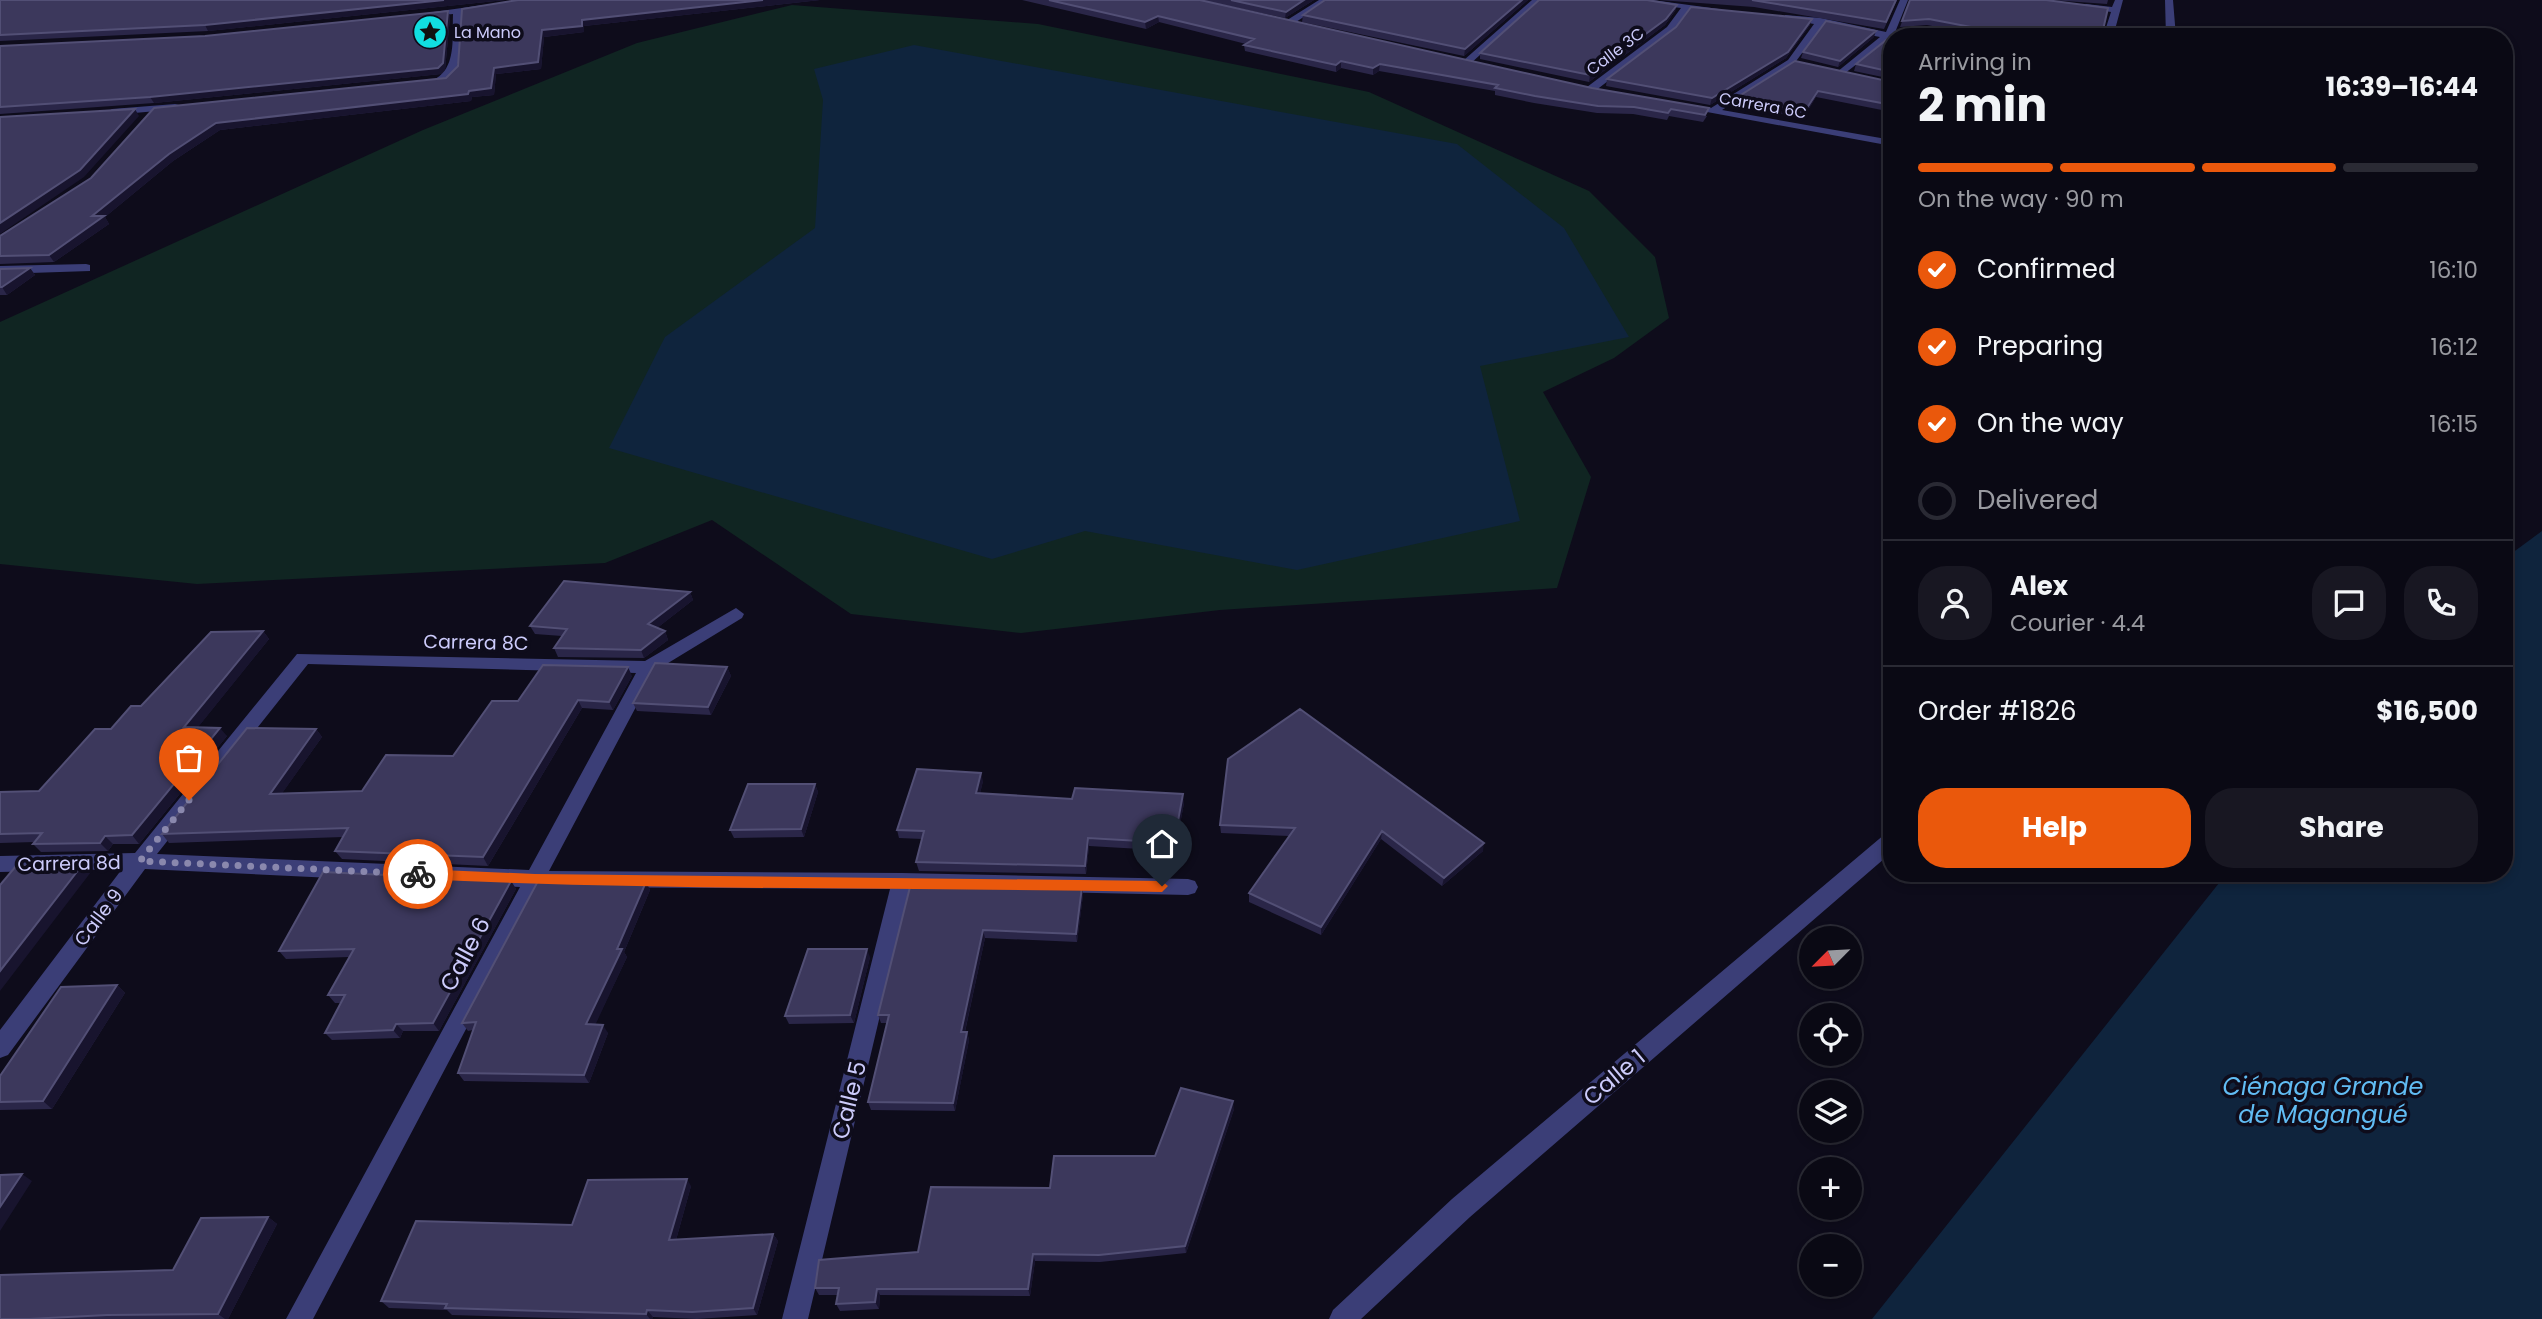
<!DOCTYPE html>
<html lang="en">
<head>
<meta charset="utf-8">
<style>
  body { margin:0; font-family:Poppins,sans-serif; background:#181722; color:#f1f3f6; height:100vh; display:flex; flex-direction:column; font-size:26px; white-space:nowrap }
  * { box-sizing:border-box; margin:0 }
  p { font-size:23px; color:#999aa0 }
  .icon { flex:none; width:38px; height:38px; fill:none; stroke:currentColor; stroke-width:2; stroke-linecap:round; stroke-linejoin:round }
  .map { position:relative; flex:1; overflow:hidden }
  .panel { position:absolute; left:1883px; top:28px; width:630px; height:854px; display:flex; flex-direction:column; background:#0a0914; border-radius:28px; box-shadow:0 4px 10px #0003,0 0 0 2px #2a2a34 }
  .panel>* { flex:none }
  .needle { width:46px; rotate:246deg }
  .tools { position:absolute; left:1799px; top:926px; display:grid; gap:14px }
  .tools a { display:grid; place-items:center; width:63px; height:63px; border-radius:50%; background:#0a0914; box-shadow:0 4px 10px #0003,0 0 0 2px #2a2a34; font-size:35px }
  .pin { position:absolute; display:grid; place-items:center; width:60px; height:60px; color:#fff; margin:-72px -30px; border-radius:50% 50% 50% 0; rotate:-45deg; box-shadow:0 0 7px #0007 }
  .pin .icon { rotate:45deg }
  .courier { position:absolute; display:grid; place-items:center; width:70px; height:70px; margin:-35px; border:5px solid #ea580c; border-radius:50%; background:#fff; color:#222; box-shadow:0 2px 9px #0007 }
  .summary em { font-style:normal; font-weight:700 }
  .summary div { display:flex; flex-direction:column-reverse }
  .summary { display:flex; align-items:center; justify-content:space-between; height:119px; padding:0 35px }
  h1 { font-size:46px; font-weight:700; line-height:52px }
  .bar { display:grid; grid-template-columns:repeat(4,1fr); gap:10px 7px; align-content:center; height:84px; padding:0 35px }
  .bar i { height:9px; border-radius:5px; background:#2a2a34 }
  .bar .selected { background:#ea580c }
  .bar p { grid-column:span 4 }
  .line { display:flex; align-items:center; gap:18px; padding:0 35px; border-top:2px solid #2a2a34 }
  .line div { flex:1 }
  .round { display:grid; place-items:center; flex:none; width:74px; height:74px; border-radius:28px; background:#181722 }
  ol { padding:0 35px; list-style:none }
  li { display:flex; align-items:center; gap:21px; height:77px }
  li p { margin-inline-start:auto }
  li .icon { padding:7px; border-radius:50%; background:#ea580c; color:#fff; stroke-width:4 }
  li:last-child { color:#999aa0 }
  li i { width:38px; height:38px; border:4px solid #2a2a34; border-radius:50% }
  .cta { display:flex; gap:14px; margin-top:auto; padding:14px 35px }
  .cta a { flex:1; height:80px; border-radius:28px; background:#ea580c; color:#fff; font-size:28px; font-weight:700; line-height:80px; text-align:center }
  .cta a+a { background:#181722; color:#f1f3f6 }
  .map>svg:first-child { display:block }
</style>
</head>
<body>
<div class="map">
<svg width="2542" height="1319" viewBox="0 0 2542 1319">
  <rect width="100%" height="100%" fill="#0e0c1b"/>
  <path fill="#102522" d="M792 5 1038 24 1369 92 1589 191 1655 257 1669 318 1614 358 1543 392 1591 477 1557 588 1220 610 1021 633 851 614 712 520 605 563 197 584 0 564V322L423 130 637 43Z"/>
  <path fill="#0f243d" d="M914 45 1457 144 1564 228 1629 337 1480 366 1520 521 1297 570 1085 531 992 559 609 448 665 337 815 228 823 100 814 69Z
    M2542 531V1319H1872L2227 873H2504V559Z"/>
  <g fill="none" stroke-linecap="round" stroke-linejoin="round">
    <path fill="#3b3e77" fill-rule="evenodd" d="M1319 0H1329L1290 26H1284V22Z
      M1532 0H1541L1470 64H1464V60Z
      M1621 0H1652L1719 9 1715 12 1689 9 1673 31 1595 91H1587V87L1667 27 1681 8Z
      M1900 0H1908L1896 30 1927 28 1987 37 1927 34 1892 37 1840 77 1835 74 1837 72 1880 37 1822 26 1794 64 1722 110 1892 140V146L1680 107 1685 104 1711 108 1788 60 1814 24 1785 19V15L1821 18 1886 32Z
      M2115 0H2123L2113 37H2103L2111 12 2082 7 2086 4 2112 7Z
      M2165 0H2173L2176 37H2166Z
      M483 5 486 10 462 13C461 35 466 86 433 84V80C457 69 452 37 453 14L424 17 419 14Z
      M175 104 179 105V109L112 115 107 112 112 109Z
      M86 264 90 265V271L0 274V266Z
      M736 608 744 614 742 618 655 671 549 871 902 873 1188 879 1195 881 1198 887 1195 893 1188 895 910 889 808 1319H782L890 889 541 887 313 1319H286L520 887 145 869 8 1055 0 1058V1030L122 869 0 872V856L135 853 297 654 645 661ZM308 664 636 673 529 870 157 854Z
      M1892 832V852L1470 1217 1361 1319H1329L1333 1310 1452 1199 1885 834Z"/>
  </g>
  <path fill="#2a2648" d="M0 0H505L208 31 0 41Z
    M518 0H820L584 26V32L544 37 541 69 496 74 494 95 472 97 471 101 220 130 173 161 105 217 109 224 54 262 0 264V236L91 178 154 108 446 78Z
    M1022 0H1200L1707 116 1703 122 1669 116 1667 120 1633 114 1597 113 1534 103 1495 95V91L1379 71 1373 75 1341 68 1336 72 1245 51 1244 45 1246 44 1159 22 1146 29Z
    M1201 0H1314L1285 18Z
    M1325 0H1528L1464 56 1302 22 1303 15Z
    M1659 0H1897L1884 29 1754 7Z
    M1910 0H2046L2108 8 2103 30 2108 36 1892 37V79L1854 71 1856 64 1895 33 1959 31 1927 25 1900 27Z
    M2051 0H2108L2107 4Z
    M1677 5 1675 11 1665 25 1589 82 1480 59V53Z
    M448 11 450 17 445 70 441 74 154 103 0 114V46L205 36Z
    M1810 25 1786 58 1710 105 1606 86 1607 79 1676 27Z
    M1874 37 1838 67 1801 58 1803 52Z
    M1892 82V112L1816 97 1803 118 1735 105 1736 98Z
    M30 268 35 275 7 295H0V269Z
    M690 592 693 600 657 628 665 631 668 640 644 658 558 657 554 648 562 636 535 634 530 626Z
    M263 631 269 639 197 728 227 736 139 844H113L108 851 41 852 33 844 35 842 0 843V792L39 791 111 729 141 706Z
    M727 667 731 676 711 715 637 711 633 703Z
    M632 676 613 710 582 708 488 866 342 859 335 851 343 837 169 843 162 834 316 729 322 737 282 793 362 791 453 756 518 701Z
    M1228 759 1483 851 1442 886 1381 839 1321 935 1249 902V893L1289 836 1221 833 1220 825Z
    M983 781 980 793 1072 799 1184 803 1175 851 1089 846 1086 874 919 871 916 862 922 839 899 838 897 830Z
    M815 784 818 792 804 837 734 838 730 830Z
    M511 881 516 889 439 1031H403L400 1038 332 1040 325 1033 341 1003H335L328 995 349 957 286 959 279 951Z
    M646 882 650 890 624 952 627 957 595 1024 608 1033 589 1083 464 1081 458 1073 473 1030 468 1031 462 1023Z
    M911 883 1082 887 1083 895 1077 942 985 938 965 1032H967L969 1040 955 1111 871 1110 868 1102 887 1023H881L878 1015Z
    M870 957 854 1023 789 1024 785 1016Z
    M117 985 125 993 52 1109 0 1110V1076Z
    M1234 1109 1186 1253 1100 1262 1035 1261 1030 1296 880 1295 879 1309 840 1311 836 1304 838 1295H819L815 1288 918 1252 1050 1188 1155 1156Z
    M691 1186 676 1240 773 1234 778 1241 757 1315 697 1319 653 1317 652 1319H587L452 1315 447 1310 389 1308 381 1301 572 1225Z
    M268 1217 277 1224 228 1319H0L173 1270Z"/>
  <path fill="#18142e" d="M444 0H505L208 31 205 25Z
    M763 0H820L584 26V32L544 37 541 69 496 74 494 95 472 97 471 101 220 130 173 161 105 217 109 224 54 262 49 255 92 216 169 154 216 123 469 91 494 68 542 30 582 20Z
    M1304 0H1314L1285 18 1286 12Z
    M1522 0H1528L1464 56 1465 49Z
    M1677 5 1675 11 1665 25 1589 82 1590 75Z
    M448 11 450 17 445 70 441 74 154 103 150 97Z
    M1158 16 1159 22 1146 29 1145 22Z
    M1812 19 1810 25 1786 58 1710 105 1712 98Z
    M1876 31 1874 37 1838 67 1840 61Z
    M1341 61V68L1336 72V65Z
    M1380 64 1379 71 1373 75V68Z
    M1818 91 1816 97 1803 118 1805 111Z
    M135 109 139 116 84 177 0 234V223Z
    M30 268 35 275 7 295 2 287Z
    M690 592 693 600 652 632 648 624Z
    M263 631 269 639 191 736 184 727Z
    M665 631 668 640 644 658 641 650Z
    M628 667 632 676 613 710 609 702Z
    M727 667 731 676 711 715 708 707Z
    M578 700 582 708 488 866 483 857Z
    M220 728 227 736 139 844 132 835Z
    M316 729 322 737 276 802 270 794Z
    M981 773 983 781 978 802 976 793Z
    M815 784 818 792 804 837 801 829Z
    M1183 794 1184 803 1175 851 1174 843Z
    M1382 831 1381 839 1321 935V927Z
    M105 836 113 844 108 851 100 843Z
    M1088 838 1089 846 1086 874 1085 866Z
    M1484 843 1483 851 1442 886 1444 878Z
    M83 864 91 872 0 991V971Z
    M511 881 516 889 439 1031 433 1023Z
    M646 882 650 890 624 952 627 957 592 1032 586 1024 617 949Z
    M1082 887 1083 895 1077 942 1076 934Z
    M983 930 985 938 963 1040 961 1032Z
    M867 949 870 957 854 1023 850 1015Z
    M117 985 125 993 52 1109 43 1101Z
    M396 1024 403 1031 400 1038 393 1030Z
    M603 1025 608 1033 589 1083 584 1075Z
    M967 1032 969 1040 955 1111 953 1103Z
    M1233 1101 1234 1109 1186 1253 1185 1246Z
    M22 1174 32 1181 0 1231V1207Z
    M687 1179 691 1186 674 1247 669 1240Z
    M268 1217 277 1224 228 1319H225L218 1314Z
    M773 1234 778 1241 757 1315 753 1308Z
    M1033 1254 1035 1261 1030 1296 1028 1289Z
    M877 1289 880 1295 879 1309 875 1302Z
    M647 1310 653 1317 652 1319H650L646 1314Z"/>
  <path fill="#3c385c" stroke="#524f75" stroke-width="2" d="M0 0H444L205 25 0 35Z
    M518 0H763L582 20V26L542 30 538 62 494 68 491 88 469 91 468 94 216 123 169 154 92 216H104L49 255 0 256V236L91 178 154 108 446 78 458 66 462 9Z
    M1049 0H1200L1592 88 1709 108 1705 115 1671 109 1668 113 1634 107 1598 106 1535 96 1495 88 1498 85 1380 64 1373 68 1341 61 1336 65 1244 45 1254 39 1158 16 1145 22Z
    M1231 0H1304L1286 12Z
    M1325 0H1522L1465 49 1303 15Z
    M1539 0H1647L1677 5 1666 19 1590 75 1480 53Z
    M1752 0H1896L1886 22Z
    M1910 0H2046L2108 8 2103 30 2108 36 1892 37V72L1856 64 1895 33 1992 31 1929 19 1902 21Z
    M1691 7 1812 19 1788 52 1712 98 1607 79 1676 27Z
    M448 11 443 63 438 68 150 97 0 107V46L205 36Z
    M1826 21 1876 31 1840 61 1803 52Z
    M1795 61 1892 82V105L1818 91 1805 111 1736 98Z
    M135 109 80 170 0 223V117Z
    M30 268 2 287H0V269Z
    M564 581 690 592 648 624 665 631 641 650 554 648 567 629 530 626Z
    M263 631 184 727 220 728 132 835 105 836 100 843 33 844 42 833 0 834V792L39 791 95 729H111L131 706H141L211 632Z
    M655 663 727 667 708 707 633 703Z
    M543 665 628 667 609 702 578 700 483 857 335 851 348 828 162 834 247 728 316 729 270 794 362 791 386 755 453 756 492 701H518Z
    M1300 709 1484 843 1444 878 1382 831 1321 927 1249 893 1295 828 1220 825 1228 759Z
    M917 769 981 773 976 793 1072 799 1075 788 1183 794 1174 843 1088 838 1085 866 916 862 924 831 897 830Z
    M748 784H815L801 829 730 830Z
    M83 864 0 971V885L16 866Z
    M323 872 511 881 433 1023 396 1024 393 1030 325 1033 345 995H328L354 949 279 951Z
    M538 881 646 882 617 949H622L586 1024 603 1025 584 1075 458 1073 476 1022 462 1023Z
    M911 883 1082 887 1076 934 983 930 961 1032H967L953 1103 868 1102 889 1015H878Z
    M808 949H867L850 1015 785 1016Z
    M117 985 43 1101 0 1102V1076L61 987Z
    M1181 1088 1233 1101 1185 1246 1099 1255 1033 1254 1028 1289H877L875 1302 836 1304 839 1288H815L819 1260 918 1252 931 1187 1050 1188 1054 1156H1155Z
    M22 1174 0 1207V1175Z
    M687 1179 669 1240 773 1234 753 1308 692 1312 647 1310 646 1314 445 1308 447 1304 381 1301 416 1221 572 1225 588 1180Z
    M268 1217 218 1314 107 1315 29 1319H0V1275L173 1270 201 1218Z"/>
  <path fill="#ea580c" d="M418 869 535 874 1162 881 1168 886 1162 892C914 887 666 891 418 879L412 874Z"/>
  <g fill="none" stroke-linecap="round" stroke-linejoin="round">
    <path stroke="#8a88ad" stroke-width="7" stroke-dasharray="0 12.6" d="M189 800 140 861 418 874"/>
  </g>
  <defs>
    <g id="sight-disc" transform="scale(1.75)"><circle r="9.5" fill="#11dee1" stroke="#0e0c1b"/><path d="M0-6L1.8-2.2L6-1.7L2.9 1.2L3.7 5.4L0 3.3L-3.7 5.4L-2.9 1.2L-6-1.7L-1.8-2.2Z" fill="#111"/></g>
  </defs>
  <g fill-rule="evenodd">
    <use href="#sight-disc" x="430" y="32"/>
  </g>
  <g text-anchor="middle" stroke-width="7" stroke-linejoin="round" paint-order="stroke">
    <g font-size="16" fill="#cccbfb" stroke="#0e0c1b" text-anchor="start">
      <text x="454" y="38">La Mano</text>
    </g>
    <g font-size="16" fill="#cccbfb" stroke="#0e0c1b">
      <text transform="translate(1615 51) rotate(-37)" y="6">Calle 3C</text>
      <text transform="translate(1763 105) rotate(10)" y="6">Carrera 6C</text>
    </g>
    <g font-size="19" fill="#cccbfb" stroke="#0e0c1b">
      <text transform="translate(476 642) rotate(1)" y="7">Carrera 8C</text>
      <text transform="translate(69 863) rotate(-1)" y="7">Carrera 8d</text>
      <text transform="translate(98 917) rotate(-53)" y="7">Calle 9</text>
    </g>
    <g font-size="23" fill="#cccbfb" stroke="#0e0c1b">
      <text transform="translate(465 954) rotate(-62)" y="8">Calle 6</text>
      <text transform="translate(1614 1077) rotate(-40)" y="8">Calle 1</text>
      <text transform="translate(849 1100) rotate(-76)" y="8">Calle 5</text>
    </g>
    <g font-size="24" font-style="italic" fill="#61bcf3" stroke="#0e0c1b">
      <text x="2323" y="1095">Ciénaga Grande<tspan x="2323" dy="28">de Magangué</tspan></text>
    </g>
  </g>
</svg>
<div class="tools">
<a><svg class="needle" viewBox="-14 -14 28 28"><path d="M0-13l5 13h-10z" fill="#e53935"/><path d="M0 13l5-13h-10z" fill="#999aa0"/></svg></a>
<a><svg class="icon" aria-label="locate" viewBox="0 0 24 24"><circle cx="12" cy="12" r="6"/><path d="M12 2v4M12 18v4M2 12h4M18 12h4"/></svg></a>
<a><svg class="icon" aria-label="layers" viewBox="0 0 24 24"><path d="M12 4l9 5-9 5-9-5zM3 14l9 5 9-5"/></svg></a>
<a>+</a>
<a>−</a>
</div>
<div class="pin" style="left:189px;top:800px;background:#ea580c"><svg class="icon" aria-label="bag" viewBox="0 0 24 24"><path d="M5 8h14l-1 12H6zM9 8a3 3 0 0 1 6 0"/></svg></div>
<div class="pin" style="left:1162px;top:886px;background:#1f2937"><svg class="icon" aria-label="home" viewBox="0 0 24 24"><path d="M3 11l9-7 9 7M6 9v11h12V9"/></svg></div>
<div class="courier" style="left:418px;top:874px"><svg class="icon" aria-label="bike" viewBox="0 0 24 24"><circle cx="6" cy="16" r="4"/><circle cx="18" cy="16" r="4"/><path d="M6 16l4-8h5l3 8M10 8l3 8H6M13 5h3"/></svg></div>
<section class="panel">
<div class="summary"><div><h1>2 min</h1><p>Arriving in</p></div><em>16:39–16:44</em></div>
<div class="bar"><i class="selected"></i><i class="selected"></i><i class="selected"></i><i></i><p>On the way · 90 m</p></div>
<ol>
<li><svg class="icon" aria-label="check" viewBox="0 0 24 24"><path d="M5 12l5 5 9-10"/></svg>Confirmed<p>16:10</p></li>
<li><svg class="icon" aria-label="check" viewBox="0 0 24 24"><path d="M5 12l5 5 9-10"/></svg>Preparing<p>16:12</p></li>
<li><svg class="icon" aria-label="check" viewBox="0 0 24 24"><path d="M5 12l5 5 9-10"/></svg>On the way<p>16:15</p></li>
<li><i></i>Delivered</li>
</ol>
<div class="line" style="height:126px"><a class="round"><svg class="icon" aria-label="person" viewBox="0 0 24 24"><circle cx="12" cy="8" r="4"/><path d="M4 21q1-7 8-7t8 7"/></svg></a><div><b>Alex</b><p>Courier · 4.4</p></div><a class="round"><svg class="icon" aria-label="chat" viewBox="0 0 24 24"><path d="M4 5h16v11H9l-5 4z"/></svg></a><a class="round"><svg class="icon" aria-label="phone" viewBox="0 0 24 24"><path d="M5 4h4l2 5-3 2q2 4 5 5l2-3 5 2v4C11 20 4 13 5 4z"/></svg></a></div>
<div class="line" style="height:91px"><div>Order #1826</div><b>$16,500</b></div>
<div class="cta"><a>Help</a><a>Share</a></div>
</section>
</div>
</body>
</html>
